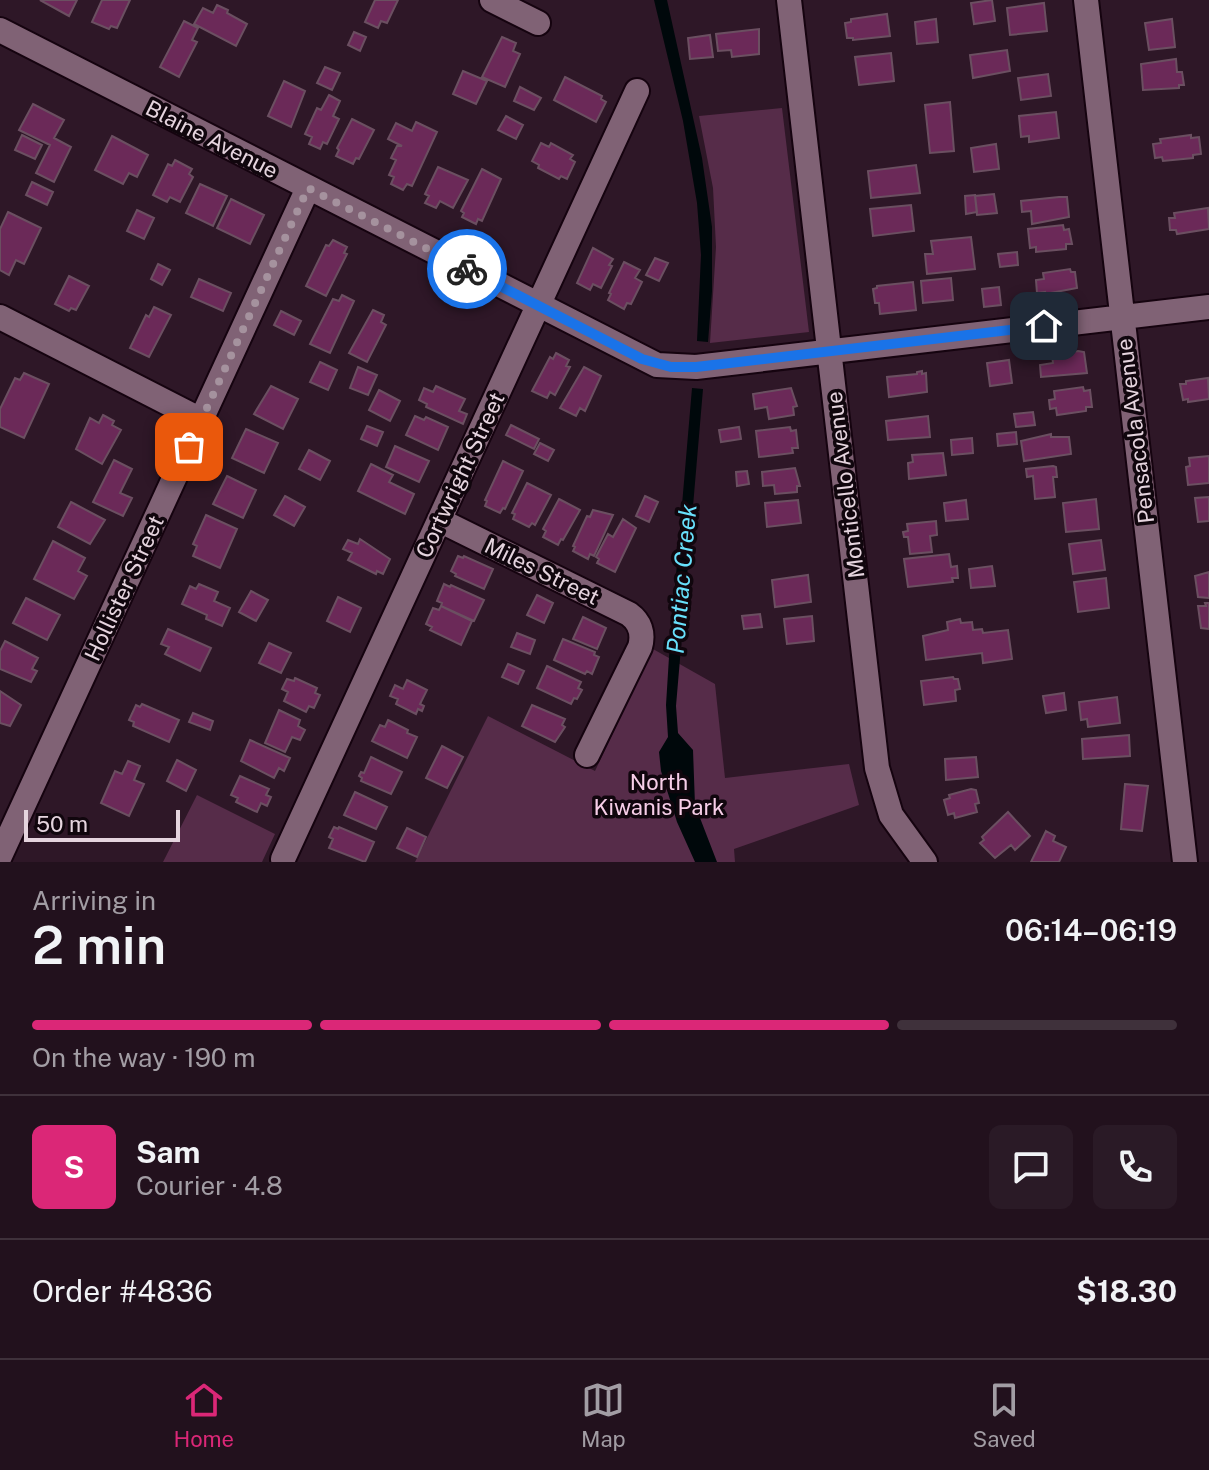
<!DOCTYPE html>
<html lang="en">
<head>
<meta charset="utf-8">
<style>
  body { margin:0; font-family:"Public Sans",sans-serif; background:#2a1a26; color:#f1f3f6; height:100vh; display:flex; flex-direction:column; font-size:30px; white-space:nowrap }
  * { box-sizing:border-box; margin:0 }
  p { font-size:26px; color:#a29da4 }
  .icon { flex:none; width:44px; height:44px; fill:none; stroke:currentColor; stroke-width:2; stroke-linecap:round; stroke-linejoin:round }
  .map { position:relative; height:862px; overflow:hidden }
  .drawer { display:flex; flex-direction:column; background:#22111d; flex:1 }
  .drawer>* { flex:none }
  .scale { position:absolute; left:24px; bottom:20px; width:156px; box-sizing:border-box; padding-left:8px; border:4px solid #e5d4de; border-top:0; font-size:22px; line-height:28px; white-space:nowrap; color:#e5d4de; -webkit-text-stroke:6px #10060d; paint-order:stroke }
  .pin { position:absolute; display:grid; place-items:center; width:68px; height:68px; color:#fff; margin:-34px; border-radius:16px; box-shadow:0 4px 12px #0006 }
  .courier { position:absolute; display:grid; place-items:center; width:80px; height:80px; margin:-40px; border:6px solid #1a73e8; border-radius:50%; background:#fff; color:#222; box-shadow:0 2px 10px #0007 }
  .summary em { font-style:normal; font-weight:600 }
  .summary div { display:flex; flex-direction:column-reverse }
  .summary { display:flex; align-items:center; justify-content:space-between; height:136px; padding:0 32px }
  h1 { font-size:52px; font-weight:600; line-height:60px }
  .bar { display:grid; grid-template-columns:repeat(4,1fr); gap:12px 8px; align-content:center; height:96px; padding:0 32px }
  .bar i { height:10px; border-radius:6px; background:#3f313b }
  .bar .on { background:#db2777 }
  .bar p { grid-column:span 4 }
  .line { display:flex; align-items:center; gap:20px; padding:0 32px; border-top:2px solid #3f313b }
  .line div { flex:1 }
  .round { display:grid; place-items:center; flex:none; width:84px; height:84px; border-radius:12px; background:#2a1a26 }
  .menu { display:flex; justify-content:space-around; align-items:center; height:112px; border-top:2px solid #3f313b; background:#22111d; font-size:22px; color:#a29da4 }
  .menu a { display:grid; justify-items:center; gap:4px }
  .menu .on { color:#db2777 }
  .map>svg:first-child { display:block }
</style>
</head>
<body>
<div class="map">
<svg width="1209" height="862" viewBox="0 0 1209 862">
  <rect width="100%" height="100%" fill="#2e1727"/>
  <path fill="#562c49" d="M782 108 809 332 710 343 716 247 713 188 699 116Z
    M653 649 715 684 725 778 849 764 859 805 734 849 735 862H415L488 716 595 771Z
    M197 795 275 834 262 862H163Z"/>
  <path fill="#00080b" d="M654 0H667L702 158 712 227V291L708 342 697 341 701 255 697 203 683 121Z
    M692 388 703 389 676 706 678 733 693 750 695 805 717 862H695L677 822 661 771 659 752 668 737 666 705 669 657Z"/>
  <path fill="#6b2958" stroke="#6b4f61" stroke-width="2" d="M40 0H77L69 16Z
    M102 0H130L117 28 111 26 109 29 92 22Z
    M375 0H398L387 23 381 21 378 28 365 22Z
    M992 0 995 21 974 24 971 3Z
    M1044 3 1047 31 1010 35 1007 8Z
    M217 5 228 10 227 13 247 24 236 46 194 24 203 8 213 13Z
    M887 14 890 36 853 40V38H847L845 23 851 22V19Z
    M936 19 938 42 917 44 915 22Z
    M1172 19 1175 47 1149 50 1145 23Z
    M184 21 198 28 192 40 197 42 179 77 160 67Z
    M759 29V54L732 57 731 50 718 51 716 34Z
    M354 32 366 37 360 51 348 45Z
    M710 35 713 57 690 59 688 38Z
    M502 37 516 43 513 51 520 54 505 87 482 77Z
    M1007 50 1010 71 973 78 970 55Z
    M891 53 894 81 859 85 855 57Z
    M1176 59 1177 72H1182L1184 85H1179V88L1143 90 1141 64Z
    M325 67 340 73 332 90 317 83Z
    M463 71 487 81 476 104 453 94Z
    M1048 74 1051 96 1021 100 1018 78Z
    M565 77 602 96 601 99 606 102 596 122 554 100Z
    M284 81 305 91 291 127 268 116Z
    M520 87 541 98 534 110 514 101Z
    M329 95 340 101 333 116 339 119 327 144 323 142 320 149 309 144 312 137 305 134 317 108 321 110Z
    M950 102 954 151 930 153 925 105Z
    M33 104 64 120 54 138 71 147 54 182 36 173 50 145 19 130Z
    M1056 112 1059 138 1029 142V136L1021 137 1019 116Z
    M506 116 523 125 516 139 498 130Z
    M352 119 374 130 359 159 356 158 353 164 336 156 339 150 337 148Z
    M416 122 437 132 412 186 407 184 403 190 391 184 394 177 389 175 396 160 391 158 397 146H402L388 139 396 123 412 131Z
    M22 135 42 145 35 159 15 150Z
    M1191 135V138L1199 137 1201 154 1193 155V158L1163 161 1162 157 1155 158 1153 144 1161 143 1160 139Z
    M112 136 148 155 137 177 129 173 123 184 95 170Z
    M541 143 549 147 551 143 573 155 570 159 575 162 567 179 561 176 559 179 538 168 539 165 532 161Z
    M996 144 999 169 974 172 971 148Z
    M175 160 192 169 189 174 193 177 180 202 170 197 167 202 153 195 168 164 172 166Z
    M916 165 920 193 871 198 868 171Z
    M438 167 468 180 453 208 440 201 436 208 425 203 429 196 425 194Z
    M482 169 501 179 482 221 478 219 476 224 462 217 464 213 461 211Z
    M32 182 53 192 47 205 26 195Z
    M200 184 227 196 213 226 186 213Z
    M994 194 997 213 977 215 975 196Z
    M975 195 977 212 966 214 965 196Z
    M1059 197H1067L1069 217 1032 224 1031 211 1022 212 1021 201Z
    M231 199 264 215 250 244 217 228Z
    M911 205 914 231 873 236 870 209Z
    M1208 208 1209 229 1177 234 1176 230H1170L1169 218H1175L1174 213Z
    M137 210 154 218 144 239 127 231Z
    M8 212 41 228 24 264 16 260 9 275 0 270V229Z
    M1063 225 1064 230 1069 229 1072 244H1066V249L1036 252V247L1030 248 1028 229Z
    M971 237 975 269 927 274 925 254H933L931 241Z
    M333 240 347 247 344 253 347 254 326 296 306 286 326 245 329 246Z
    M593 248 613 259 609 265 612 266 601 288 593 284 590 290 577 283Z
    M1017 252 1018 265 1000 267 998 254Z
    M655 258 668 263 659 281 646 275Z
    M624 262 640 270 635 278 642 282 631 304 627 303 624 309 608 300 611 294 609 293Z
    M158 264 170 270 162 285 151 279Z
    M1070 269 1071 272H1075L1077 288 1045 294V292L1037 293 1036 280 1044 279 1043 273Z
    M69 276 89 286 76 310 71 308 69 311 55 304Z
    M951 278 953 300 923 303 921 281Z
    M199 279 231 293 223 311 191 297Z
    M913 282 916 310 880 314 879 303H875L873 289 877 288V286Z
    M999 287 1001 305 984 307 982 289Z
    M342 295 354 301 330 353 310 344 333 299 339 301Z
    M154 307 171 315 149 357 130 348 146 315 149 317Z
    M373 310 384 315 381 322 386 325 367 362 349 353Z
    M281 311 301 321 294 335 274 325Z
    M1078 351 1084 352 1087 373 1041 377 1040 365 1053 363 1052 355Z
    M556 353 569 360 566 366 570 367 555 395 550 392 547 398 532 391 550 357 553 359Z
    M1009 360 1012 383 990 386 987 363Z
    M320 362 337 370 328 390 310 382Z
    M358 367 377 375 368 395 350 388Z
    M584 367 601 376 585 411 580 408 576 416 560 408Z
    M922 371V374L926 373 927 392 889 397 887 377 917 374V372Z
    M24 373 49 384 24 438 0 427V409L15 378 20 380Z
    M1208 378 1209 399 1188 402V399L1183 400 1180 384H1186V381Z
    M271 386 298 399 283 429 254 414Z
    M436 386 465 399 459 411 467 414 463 424 426 407 427 404 419 400 424 388 433 392Z
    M1083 387 1084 391 1090 390 1092 407H1086V411L1057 415 1056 408 1050 409 1049 400 1055 399 1054 391Z
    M791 388 797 406 793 407 794 415 769 419 767 407 755 409 753 394Z
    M379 390 400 401 390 421 369 410Z
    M1033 412 1035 425 1016 427 1014 414Z
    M103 415 114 421 112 425 121 430 102 464 76 449 90 418 99 423Z
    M415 416 424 420 426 417 448 427 438 450 406 435Z
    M928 416 930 437 888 440 886 421Z
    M511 425 539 439 534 449 506 435Z
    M367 426 383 432 377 446 361 439Z
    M739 427 741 439 721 442 719 430Z
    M790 427 791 431 796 430 798 448H792L793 453 759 457 756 431Z
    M246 429 278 443 264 473 232 458Z
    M1016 432 1017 444 998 446 997 434Z
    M1051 434V437H1069L1071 454 1024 461 1021 441Z
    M972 438 973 453 952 455 951 440Z
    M540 443 554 450 548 461 534 454Z
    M395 446 429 461 419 482 386 467Z
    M309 450 330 461 320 480 299 469Z
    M943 453 946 475 909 479 908 463 913 462 912 455Z
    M1209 456V483L1188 485 1186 467 1190 466 1189 458Z
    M114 460 132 469 120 493 132 498 123 516 93 502Z
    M503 461 523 471 505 509 503 508 500 513 485 506 487 501 485 500Z
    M371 464 393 475 389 482 414 494 405 514 358 491Z
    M1053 466 1056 467 1057 477H1053L1055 497 1035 499 1033 476 1027 477 1026 469Z
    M795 468 800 486H797V492L775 494 774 485 763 486 762 472Z
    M747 471 749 484 737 486 736 472Z
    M227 476 256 490 243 518 213 504Z
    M527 483 551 495 535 525 532 523 529 527 513 519 515 514 512 513Z
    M285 496 305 507 294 526 274 515Z
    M645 496 658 502 649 522 636 516Z
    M1209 497V521L1198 522 1195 498Z
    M559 499 580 510 563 540 561 539 558 545 543 537 546 531 543 529Z
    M1096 499 1099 529 1066 532 1063 503Z
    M798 500 801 523 767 527 765 503Z
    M966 500 968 519 946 521 944 503Z
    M71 502 105 520 90 544 58 527Z
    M593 510 613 515 594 556 590 554 588 559 573 551 575 547 573 546 587 516 590 517Z
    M206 515 237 529 220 568 193 556 197 546 193 544Z
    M623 519 636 528 615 572 597 563 599 559 596 557 608 534 613 537Z
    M936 521 937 535 930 536 932 552 910 554 908 537H904L903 532 908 531 907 524Z
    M360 539 390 559 383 574 377 571 376 574 348 560 352 553 343 549 348 540 358 544Z
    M1101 540 1105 570 1073 574 1069 544Z
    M53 541 85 558 78 571 87 576 74 599 34 579Z
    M949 554 951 567 957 566 958 578H952L953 582 908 587 904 559Z
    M458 556 463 558 464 556 493 569 484 589 455 576 456 574 451 571Z
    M992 566 995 586 971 588 969 569Z
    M1209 572V598L1198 597 1195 576Z
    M808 575 811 602 775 607 772 580Z
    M1106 578 1109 608 1078 612 1074 582Z
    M199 584 218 592 214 601 230 608 222 626 206 619 207 615 182 604 190 586 196 589Z
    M444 584 450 587 451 585 484 600 474 621 441 606 442 603 437 601Z
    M251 591 268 600 256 621 239 612Z
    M537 595 553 603 544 623 527 615Z
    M338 597 361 608 350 632 327 621Z
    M26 598 60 615 47 640 13 623Z
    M1205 603H1209V629L1201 628 1198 606H1206Z
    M441 606 472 621 461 645 430 630 432 627 426 624 433 608 439 610Z
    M760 614 762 627 744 629 742 616Z
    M812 616 814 641 787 644 784 619Z
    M583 617 606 628 597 649 573 639Z
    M960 619 961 623 972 622 973 630 982 629 983 633 1008 630 1012 659 983 663 982 653 926 660 923 636 948 630 947 622Z
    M168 629 211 648 200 671 165 654 169 647 161 644Z
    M517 633 535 640 530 654 511 647Z
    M563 639 595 652 594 655 599 657 592 674 587 671 585 674 554 660Z
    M5 641 38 658 32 669 37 671 31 682 0 669V651Z
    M269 643 291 653 281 673 259 663Z
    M508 664 524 671 518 684 502 677Z
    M547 666 581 682 578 688 582 690 577 699 574 698 571 704 537 688Z
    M953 677 954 679H958L960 689 955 690 956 701 924 705 921 681Z
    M295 678 317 688 315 693 320 695 314 708 309 706 306 712 284 701 288 692 282 689 287 679 294 681Z
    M407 680 427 690 420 704 424 706 422 711 418 709 416 714 396 704 398 699 390 696 395 685 403 689Z
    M0 691 21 705 10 726 0 723Z
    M1064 693 1066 710 1046 713 1043 696Z
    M1117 697 1120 723 1088 727 1087 719 1081 720 1079 702Z
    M142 704 179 720 169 742 133 726 134 722 129 720 136 705 140 707Z
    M532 705 565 719 562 725 565 727 555 742 522 726Z
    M279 710 300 720 298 726 305 730 300 740 292 737 285 752 265 743Z
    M193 713 213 721 210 730 189 722Z
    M388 720 408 730 407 733 417 737 407 758 372 741 380 725 385 727Z
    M1129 735 1130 756 1083 759 1082 739Z
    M250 740 290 758 284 771 279 768 274 778 241 761Z
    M442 746 463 757 447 788 426 778Z
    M371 757 402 772 391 794 361 781 362 778 359 776 361 772 364 773Z
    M976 757 978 777 946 780 945 759Z
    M177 760 196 770 186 791 167 781Z
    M128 761 140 766 134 780 144 784 129 816 101 803 115 771 122 774Z
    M240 776 269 789 266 795 271 797 267 806 261 803 257 812 236 802 238 798 231 795Z
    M1125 784 1148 786 1142 831 1121 829Z
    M971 789 976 790 979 803 975 804 977 812 955 818 954 813 948 815 944 800 950 798 949 795Z
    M355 792 387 807 376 829 344 815Z
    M1008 812 1030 836 1015 850 1011 845 995 858 980 843 984 840 982 837Z
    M334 827 338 829 339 827 374 842 365 862 329 848 333 839 329 837Z
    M407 828 426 837 417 857 397 848Z
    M1046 831 1055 836 1053 841 1066 847 1059 862H1031Z"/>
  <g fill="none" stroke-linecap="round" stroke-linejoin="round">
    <g stroke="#15030f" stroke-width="28">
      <path id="minor" d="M492 0 538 23
        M789 0 877 768 891 815 925 862
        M1086 0 1185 862
        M0 30 657 365 696 367 1209 307
        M0 317 201 420
        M439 520 629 614C640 622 644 633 640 647L587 755
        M0 856 308 188
        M283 859 637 91"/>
    </g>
    <use href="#minor" stroke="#806275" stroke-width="24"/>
  </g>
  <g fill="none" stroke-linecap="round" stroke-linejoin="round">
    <path stroke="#a5929e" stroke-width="8" stroke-dasharray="0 14.4" d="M189 447 308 188 467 269"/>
    <path stroke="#1a73e8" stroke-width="10" d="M467 269 642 359 671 367H696L1044 326"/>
  </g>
  <g text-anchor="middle" stroke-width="7" stroke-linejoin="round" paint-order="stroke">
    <g font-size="22" fill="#e5d4de" stroke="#10060d">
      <text transform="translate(212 139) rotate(27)" y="8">Blaine Avenue</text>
      <text transform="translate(1135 431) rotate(-97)" y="8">Pensacola Avenue</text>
      <text transform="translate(460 475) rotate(-65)" y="8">Cortwright Street</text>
      <text transform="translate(845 485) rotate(-97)" y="8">Monticello Avenue</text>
      <text transform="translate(542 571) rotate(26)" y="8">Miles Street</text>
      <text transform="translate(124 588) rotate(-65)" y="8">Hollister Street</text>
    </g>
    <g font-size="22" fill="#f7cee8" stroke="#10060d">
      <text x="659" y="790">North<tspan x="659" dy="25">Kiwanis Park</tspan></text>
    </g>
    <g font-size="24" font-style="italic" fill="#68e1fc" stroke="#10060d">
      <text transform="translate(682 579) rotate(-85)" y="8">Pontiac Creek</text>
    </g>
  </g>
</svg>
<div class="scale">50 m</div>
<div class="pin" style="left:189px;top:447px;background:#ea580c"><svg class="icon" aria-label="bag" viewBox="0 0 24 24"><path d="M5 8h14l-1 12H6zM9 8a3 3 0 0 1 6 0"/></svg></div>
<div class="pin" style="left:1044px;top:326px;background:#1f2937"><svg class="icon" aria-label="home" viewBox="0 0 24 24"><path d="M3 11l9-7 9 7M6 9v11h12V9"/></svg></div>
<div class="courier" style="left:467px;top:269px"><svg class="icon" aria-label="bike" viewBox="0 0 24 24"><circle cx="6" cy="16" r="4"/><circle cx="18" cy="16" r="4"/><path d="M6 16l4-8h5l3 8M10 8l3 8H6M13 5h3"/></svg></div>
</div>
<section class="drawer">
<div class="summary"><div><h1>2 min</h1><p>Arriving in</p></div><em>06:14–06:19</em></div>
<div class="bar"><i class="on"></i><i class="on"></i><i class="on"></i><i></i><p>On the way · 190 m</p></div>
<div class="line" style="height:144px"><b class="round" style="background:#db2777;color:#fff">S</b><div><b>Sam</b><p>Courier · 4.8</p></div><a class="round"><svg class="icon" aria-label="chat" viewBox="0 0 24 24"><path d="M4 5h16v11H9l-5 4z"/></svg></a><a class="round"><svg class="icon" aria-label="phone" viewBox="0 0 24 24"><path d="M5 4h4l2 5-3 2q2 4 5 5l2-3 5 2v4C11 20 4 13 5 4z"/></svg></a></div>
<div class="line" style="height:104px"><div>Order #4836</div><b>$18.30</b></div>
</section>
<nav class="menu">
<a class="on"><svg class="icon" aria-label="home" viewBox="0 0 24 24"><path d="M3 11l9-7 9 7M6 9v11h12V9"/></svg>Home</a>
<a><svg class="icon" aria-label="map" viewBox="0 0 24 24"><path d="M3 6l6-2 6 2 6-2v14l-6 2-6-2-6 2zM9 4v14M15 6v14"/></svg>Map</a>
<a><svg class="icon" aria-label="saved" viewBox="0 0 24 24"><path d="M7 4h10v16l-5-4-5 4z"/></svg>Saved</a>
</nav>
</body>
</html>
